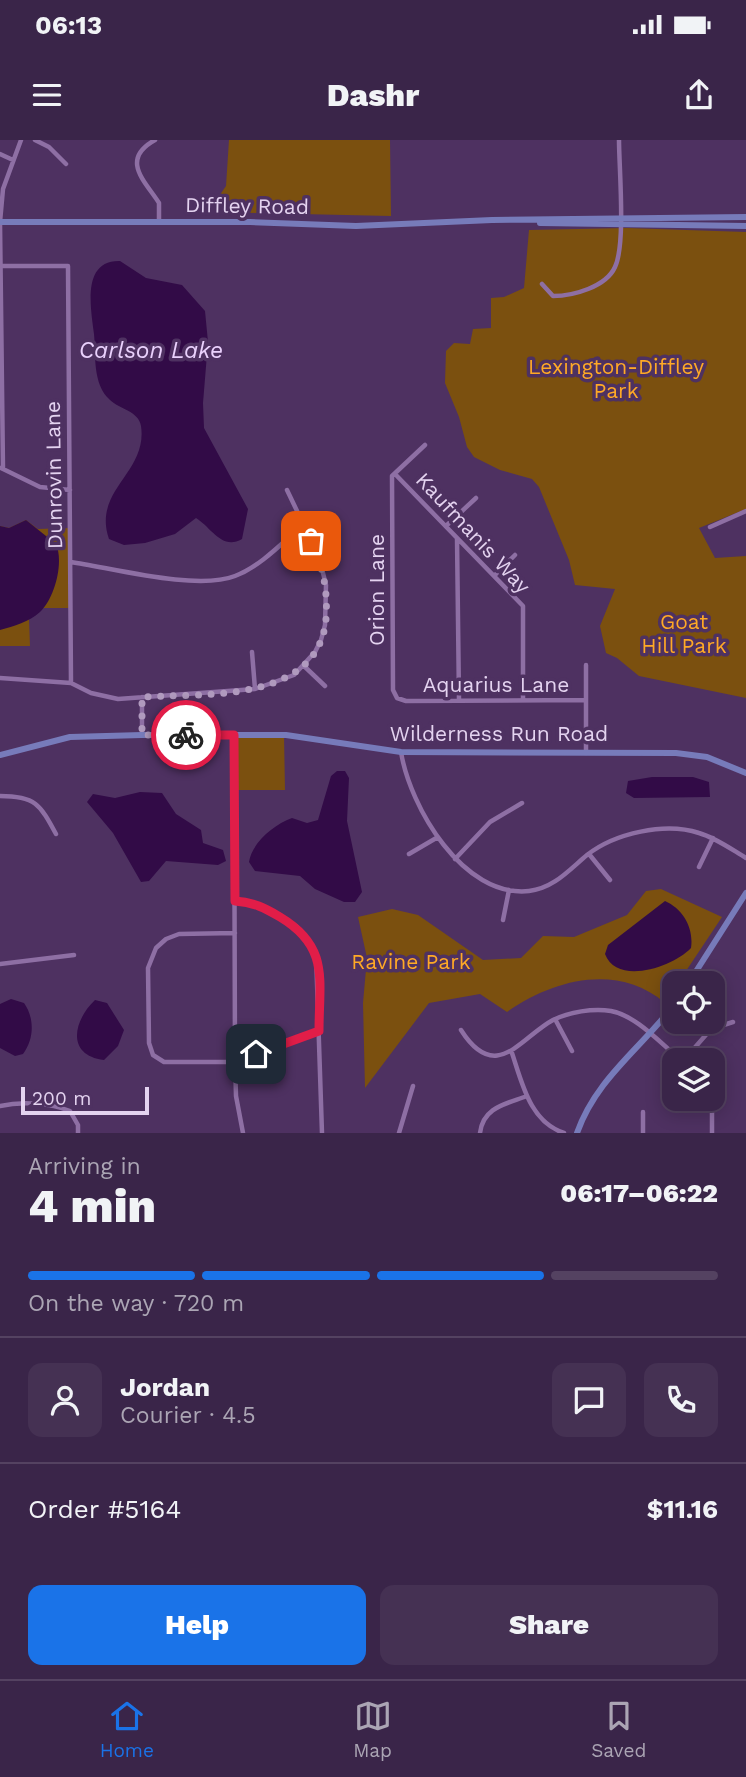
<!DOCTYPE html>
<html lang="en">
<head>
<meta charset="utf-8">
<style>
  body { margin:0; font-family:"Work Sans",sans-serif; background:#453153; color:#f1f3f6; height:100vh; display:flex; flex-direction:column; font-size:26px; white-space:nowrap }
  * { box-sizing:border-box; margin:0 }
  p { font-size:23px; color:#aba5b4 }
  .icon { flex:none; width:38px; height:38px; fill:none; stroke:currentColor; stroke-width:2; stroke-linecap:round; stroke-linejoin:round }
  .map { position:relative; height:993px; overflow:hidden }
  .sheet { display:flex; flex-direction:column; background:#3a2549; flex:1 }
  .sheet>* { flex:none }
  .buttons { position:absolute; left:662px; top:831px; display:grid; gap:14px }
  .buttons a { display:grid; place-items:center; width:63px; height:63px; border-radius:14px; background:#3a2549; box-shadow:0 4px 18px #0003,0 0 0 2px #544261; font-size:35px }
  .scale { position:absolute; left:21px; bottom:18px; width:128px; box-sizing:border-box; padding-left:7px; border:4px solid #e4d3f0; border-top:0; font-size:19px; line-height:24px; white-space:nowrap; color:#e4d3f0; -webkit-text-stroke:5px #4e3161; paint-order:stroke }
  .pin { position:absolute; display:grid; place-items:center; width:60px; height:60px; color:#fff; margin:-30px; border-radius:14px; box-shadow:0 4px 10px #0006 }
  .courier { position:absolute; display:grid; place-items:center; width:70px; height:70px; margin:-35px; border:5px solid #e11d48; border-radius:50%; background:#fff; color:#222; box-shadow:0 2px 9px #0007 }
  .overview em { font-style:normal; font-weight:800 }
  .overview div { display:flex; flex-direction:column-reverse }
  .overview { display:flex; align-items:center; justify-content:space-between; height:119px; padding:0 28px }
  h1 { font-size:46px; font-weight:800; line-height:52px }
  .bar { display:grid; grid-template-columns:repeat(4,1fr); gap:10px 7px; align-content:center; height:84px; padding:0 28px }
  .bar i { height:9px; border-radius:5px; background:#544261 }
  .bar .selected { background:#1a73e8 }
  .bar p { grid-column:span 4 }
  .line { display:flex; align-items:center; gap:18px; padding:0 28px; border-top:2px solid #544261 }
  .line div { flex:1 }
  .round { display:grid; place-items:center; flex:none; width:74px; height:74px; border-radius:14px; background:#453153 }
  .cta { display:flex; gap:14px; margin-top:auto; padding:14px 28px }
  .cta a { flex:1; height:80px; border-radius:14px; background:#1a73e8; color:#fff; font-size:28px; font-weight:800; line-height:80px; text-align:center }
  .cta a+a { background:#453153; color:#f1f3f6 }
  .status { display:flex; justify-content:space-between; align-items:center; height:49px; padding:0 35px; background:#3a2549; direction:ltr }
  .status svg { height:19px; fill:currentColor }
  header { display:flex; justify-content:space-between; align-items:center; height:91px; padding:0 28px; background:#3a2549; font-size:32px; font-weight:800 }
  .menu { display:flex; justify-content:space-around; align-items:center; height:98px; border-top:2px solid #544261; background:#3a2549; font-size:19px; color:#aba5b4 }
  .menu a { display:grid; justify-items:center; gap:4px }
  .menu .selected { color:#1a73e8 }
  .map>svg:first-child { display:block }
</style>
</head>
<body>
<div class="status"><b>06:13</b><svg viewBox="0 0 49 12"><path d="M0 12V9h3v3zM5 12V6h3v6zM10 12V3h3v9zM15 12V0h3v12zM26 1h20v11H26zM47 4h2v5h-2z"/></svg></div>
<header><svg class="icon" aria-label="menu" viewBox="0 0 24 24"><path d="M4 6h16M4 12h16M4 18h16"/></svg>Dashr<svg class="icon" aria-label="share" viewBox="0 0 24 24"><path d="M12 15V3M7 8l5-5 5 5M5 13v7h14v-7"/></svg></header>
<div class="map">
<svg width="746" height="993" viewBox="0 0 746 993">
  <rect width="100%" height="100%" fill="#4e3161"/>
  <path fill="#7b500f" d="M229 0H390L391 76 208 72 226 46Z
    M627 88 746 92V369L699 388 715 418 746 416V558L639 536 617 518 606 513 600 486 615 449 575 445 569 420 539 347 532 339 500 330 474 317 467 307 459 277 445 243 446 211 454 203 470 204 473 189 491 188V158L504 157 524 148 529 90Z
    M26 380 38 389 70 388 71 468H43L29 479 30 506H0V386L9 388Z
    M234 595H284L285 650H234Z
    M661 749 722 777 678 843 674 844V851L665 863C618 823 554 839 507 872L480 854 429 863 365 948 363 863 367 818 358 777 392 769 418 775 483 820 521 818 543 796 574 797 627 775 646 751Z"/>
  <path fill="#320b47" d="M120 121 146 138 182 145 205 171 208 202 203 263 204 288 248 369 242 399C222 411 211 387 196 378L175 394 145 403 124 405 109 399C92 350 148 333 141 286 139 271 119 269 110 260 92 244 96 214 94 194 91 169 81 120 120 121Z
    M26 380 56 404C64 422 55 458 40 472 29 482 14 486 0 490V386L9 388Z
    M337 631H345L349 638 347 681 362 752 355 762H344L315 749 300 736 255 731 249 722C252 703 273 685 292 678L307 683 318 680 331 636Z
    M652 637H693L709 642 710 657 634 658 626 653 628 641Z
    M140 652 162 653 176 674 201 690 203 703 223 710 226 721 218 725 166 721 149 741 141 742 113 693 87 662 93 654 115 658Z
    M665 761C683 769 694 788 691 808 673 827 617 846 605 814L608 805Z
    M11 859 24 863C34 877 35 898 23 914L15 916 0 908V864Z
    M95 860 107 863 124 890 118 906 104 920C66 915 73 881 95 860Z"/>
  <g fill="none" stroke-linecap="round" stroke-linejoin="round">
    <path stroke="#8e6fa4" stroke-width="4.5" d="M35 0 49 7 66 24
      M155 0C119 20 146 42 159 63V82
      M0 14 13 20
      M0 126H68L71 543
      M542 144 553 156C573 156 606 147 615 127 626 104 619 28 619 0
      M425 305 392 336 393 550 397 558 406 561 586 560
      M1 328 40 347 70 350
      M3 329 0 82 3 49 21 0
      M395 334 523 466V560
      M446 386 476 358
      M710 387 746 371
      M457 398 459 560
      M71 422C112 428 197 451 235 436 261 426 283 402 304 384
      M494 436 515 415
      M252 512 255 549
      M304 526 325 546
      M0 538 71 543 91 553 118 559 255 549 294 535 315 512 321 500 325 485 326 445 319 417 287 350
      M142 595V557
      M234 595 235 922 236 956 243 993
      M401 612C410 667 463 758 529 751 554 748 569 730 587 715 615 693 665 682 699 693 716 698 731 709 746 718
      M586 613V525
      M0 656C35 656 40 664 56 694
      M409 714 438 697
      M589 714 610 740
      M455 719 490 682 522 663
      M699 727 713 698
      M235 761 263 767 297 787 316 813 322 993
      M503 780 509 750
      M235 793 179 794 166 799 156 808 148 828 149 903 153 915 164 922H235L319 891
      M0 824 74 815
      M555 879 572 911
      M461 890C496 945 521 897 553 880 569 872 593 868 611 871 637 876 661 904 681 920
      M512 913C522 943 530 982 564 993
      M684 920 711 889 733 882
      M0 966C22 961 50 963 70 971L78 985V993
      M643 972V993
      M399 993 413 946
      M480 993C483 967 506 964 527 956
      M712 993V959"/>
    <path stroke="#777bba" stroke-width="6" d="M0 82H250L356 86 492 80 746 77
      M540 83 746 86
      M0 615 70 597 142 595H286L401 612 676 613 707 617 746 633
      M688 844 746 753
      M577 993C596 939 640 909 674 865"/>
  </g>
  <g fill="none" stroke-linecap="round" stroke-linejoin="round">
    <path stroke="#b09abe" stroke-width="7" stroke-dasharray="0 12.6" d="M186 595H142V557C204 553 318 564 326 479 328 450 323 426 311 401"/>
    <path stroke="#e11d48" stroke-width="9" d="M186 595H234L235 761C253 762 265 768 280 777 330 807 319 840 319 891L256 914"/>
  </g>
  <g text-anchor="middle" stroke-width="7" stroke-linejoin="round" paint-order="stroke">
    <g font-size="21" fill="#e4d3f0" stroke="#4e3161">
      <text transform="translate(247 66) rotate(1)" y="7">Diffley Road</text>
      <text transform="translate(54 335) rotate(-91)" y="7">Dunrovin Lane</text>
      <text transform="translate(473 393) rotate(47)" y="7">Kaufmanis Way</text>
      <text transform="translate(377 450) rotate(-90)" y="7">Orion Lane</text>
      <text x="496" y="552">Aquarius Lane</text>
      <text x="499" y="601">Wilderness Run Road</text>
    </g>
    <g font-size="21" fill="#ffa926" stroke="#4e3161">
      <text x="616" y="234">Lexington-Diffley<tspan x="616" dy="24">Park</tspan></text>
      <text x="684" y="489">Goat<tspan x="684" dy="24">Hill Park</tspan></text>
      <text x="411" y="829">Ravine Park</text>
    </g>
    <g font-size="23" font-style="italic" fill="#ead1fd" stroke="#4e3161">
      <text x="151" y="218">Carlson Lake</text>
    </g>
  </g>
</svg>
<div class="buttons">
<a><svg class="icon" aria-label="locate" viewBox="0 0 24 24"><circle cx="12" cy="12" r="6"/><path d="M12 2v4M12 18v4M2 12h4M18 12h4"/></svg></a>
<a><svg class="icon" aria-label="layers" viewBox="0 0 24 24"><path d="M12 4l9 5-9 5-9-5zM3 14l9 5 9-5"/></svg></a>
</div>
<div class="scale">200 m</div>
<div class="pin" style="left:311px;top:401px;background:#ea580c"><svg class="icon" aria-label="bag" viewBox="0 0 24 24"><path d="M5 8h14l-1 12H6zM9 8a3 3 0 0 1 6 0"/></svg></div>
<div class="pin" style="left:256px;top:914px;background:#1f2937"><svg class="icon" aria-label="home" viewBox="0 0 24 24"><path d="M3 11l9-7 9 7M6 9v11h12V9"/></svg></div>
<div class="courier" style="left:186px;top:595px"><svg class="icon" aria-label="bike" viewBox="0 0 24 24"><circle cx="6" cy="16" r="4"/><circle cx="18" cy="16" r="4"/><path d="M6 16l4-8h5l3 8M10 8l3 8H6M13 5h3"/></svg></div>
</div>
<section class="sheet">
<div class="overview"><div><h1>4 min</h1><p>Arriving in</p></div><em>06:17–06:22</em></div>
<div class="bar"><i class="selected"></i><i class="selected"></i><i class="selected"></i><i></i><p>On the way · 720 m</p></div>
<div class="line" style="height:126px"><a class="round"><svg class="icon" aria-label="person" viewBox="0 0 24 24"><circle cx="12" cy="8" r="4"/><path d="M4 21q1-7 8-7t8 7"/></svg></a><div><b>Jordan</b><p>Courier · 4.5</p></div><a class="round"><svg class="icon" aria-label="chat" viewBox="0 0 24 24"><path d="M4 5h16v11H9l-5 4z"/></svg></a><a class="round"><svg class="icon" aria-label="phone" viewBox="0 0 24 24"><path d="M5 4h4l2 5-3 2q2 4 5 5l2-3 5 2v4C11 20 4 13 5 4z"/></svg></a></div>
<div class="line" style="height:91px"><div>Order #5164</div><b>$11.16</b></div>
<div class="cta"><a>Help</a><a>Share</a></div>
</section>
<nav class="menu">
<a class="selected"><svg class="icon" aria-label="home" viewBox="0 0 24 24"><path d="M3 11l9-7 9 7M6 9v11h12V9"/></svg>Home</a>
<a><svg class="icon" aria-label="map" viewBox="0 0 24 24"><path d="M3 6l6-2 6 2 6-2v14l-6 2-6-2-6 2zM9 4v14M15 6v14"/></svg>Map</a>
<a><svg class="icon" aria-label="saved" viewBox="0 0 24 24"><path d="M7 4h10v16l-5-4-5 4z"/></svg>Saved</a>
</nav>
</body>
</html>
